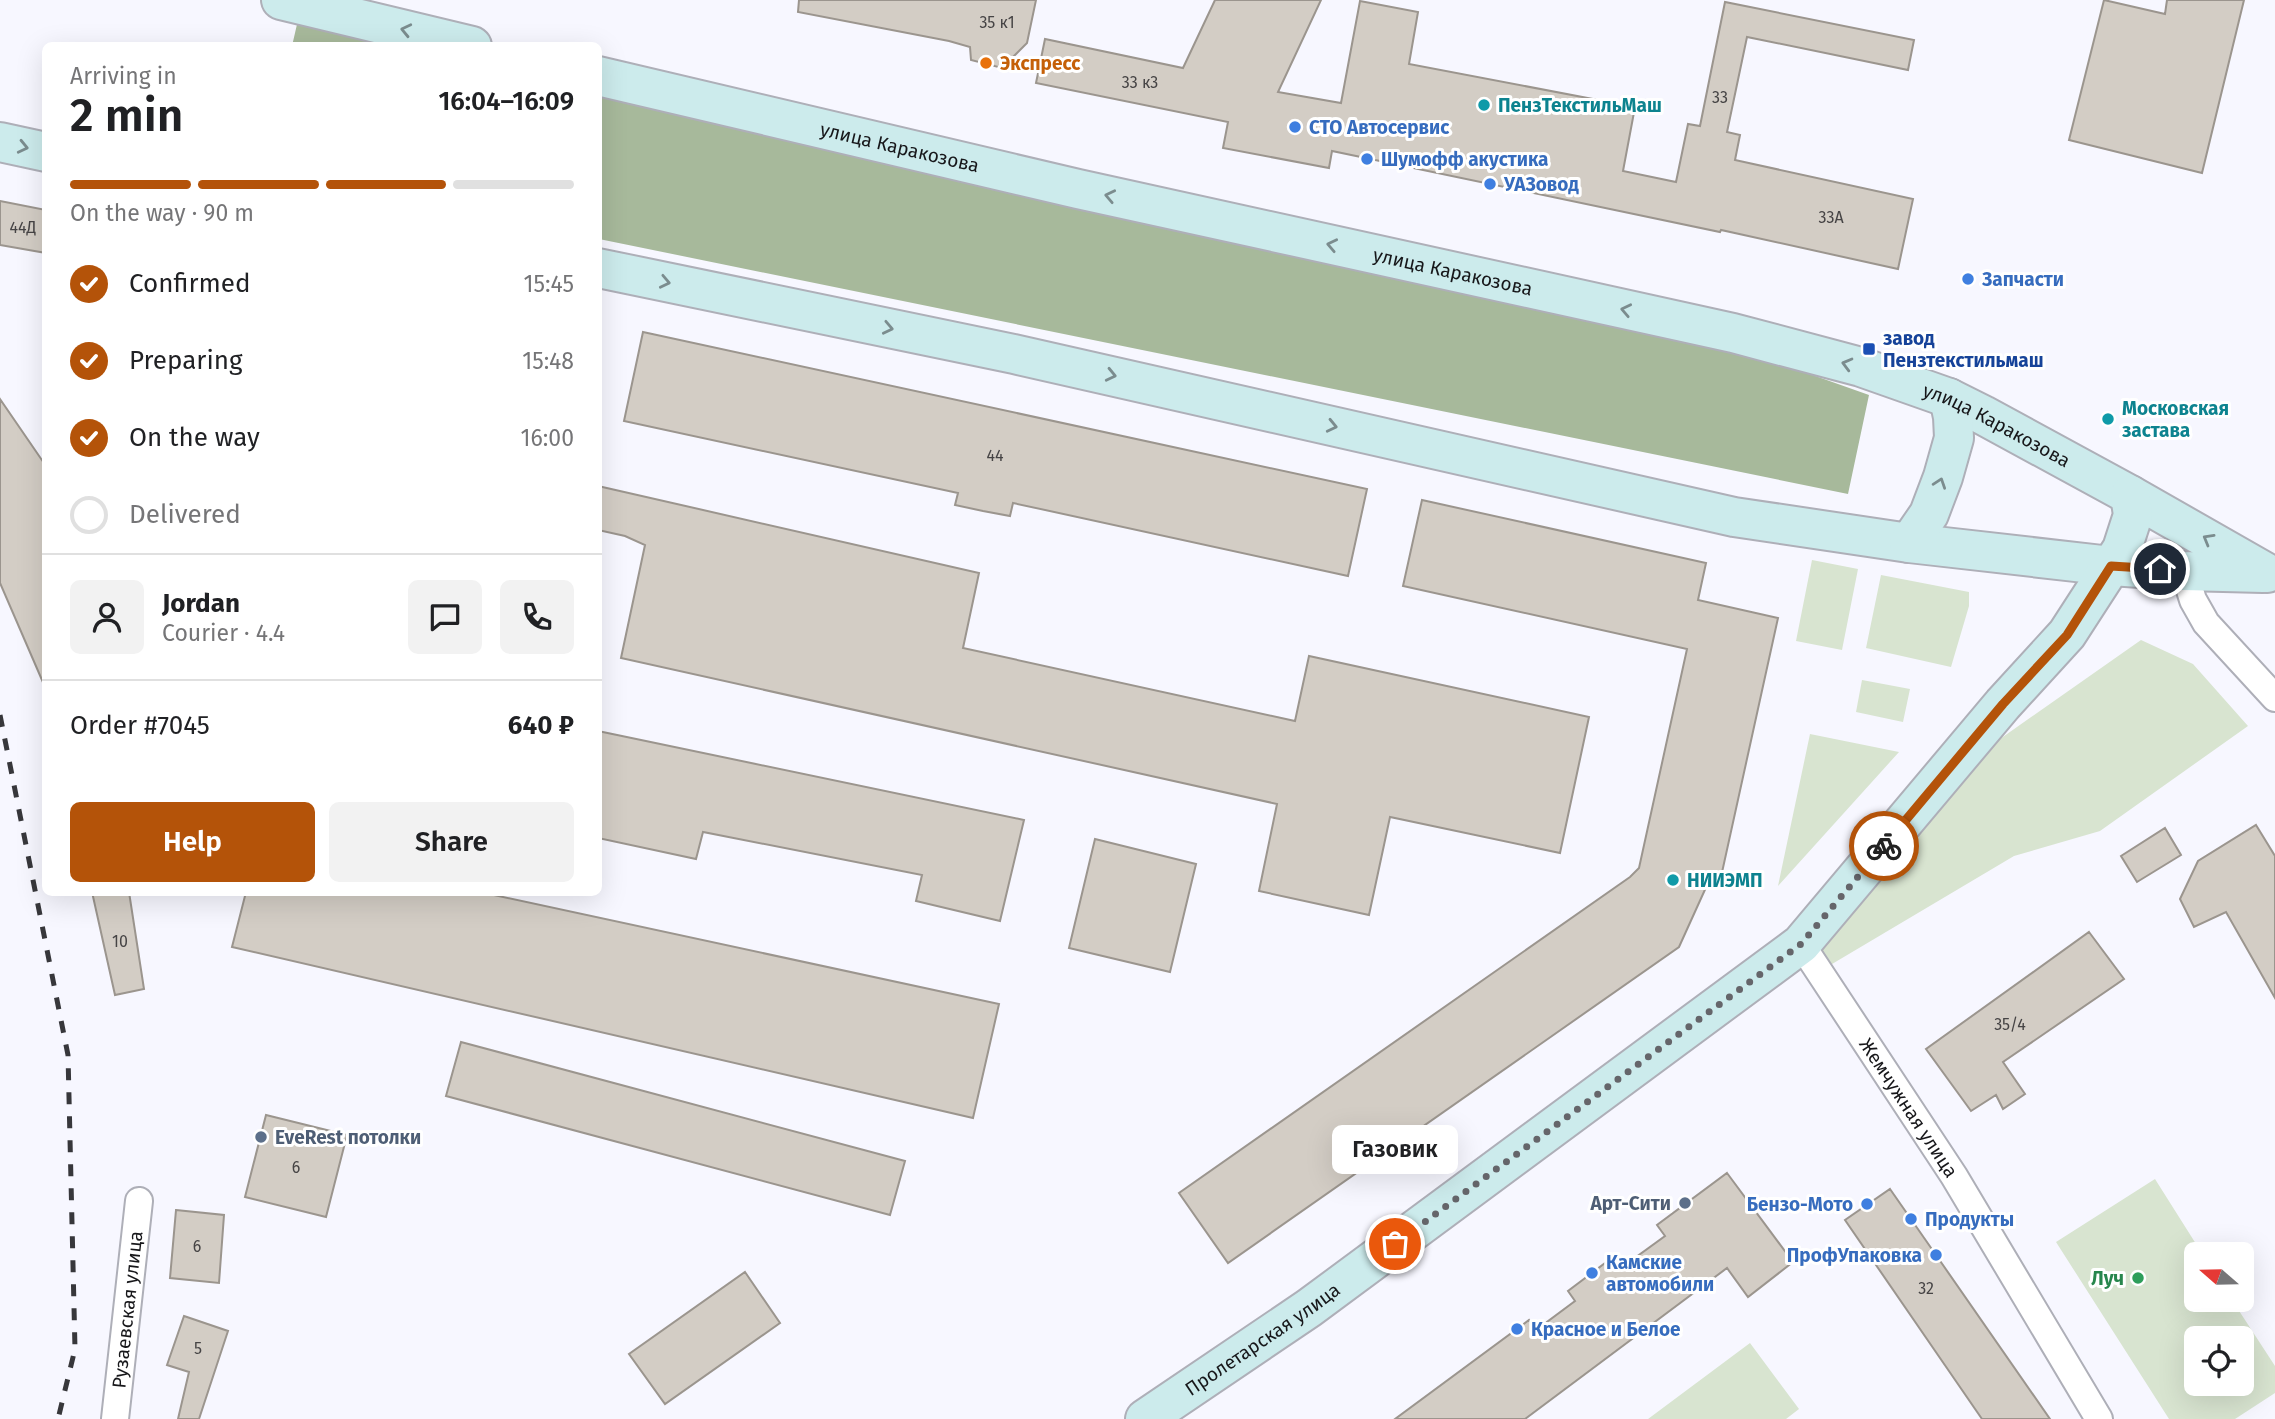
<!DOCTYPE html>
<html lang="en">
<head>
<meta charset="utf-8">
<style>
  body { margin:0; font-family:"Fira Sans",sans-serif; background:#f2f2f2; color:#202124; height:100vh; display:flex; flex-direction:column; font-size:26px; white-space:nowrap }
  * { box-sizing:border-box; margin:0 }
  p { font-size:23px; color:#757577 }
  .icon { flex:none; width:38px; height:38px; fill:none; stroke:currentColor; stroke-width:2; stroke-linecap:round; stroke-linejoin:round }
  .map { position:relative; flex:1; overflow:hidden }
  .details { position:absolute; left:42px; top:42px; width:560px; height:854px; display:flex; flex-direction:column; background:#fff; border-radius:10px; box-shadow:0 7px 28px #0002 }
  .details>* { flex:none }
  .needle { width:46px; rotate:290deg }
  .fabs { position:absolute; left:2184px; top:1242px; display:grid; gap:14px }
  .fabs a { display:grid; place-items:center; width:70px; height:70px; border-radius:10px; background:#fff; box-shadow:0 7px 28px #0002; font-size:35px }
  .pin { position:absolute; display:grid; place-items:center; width:60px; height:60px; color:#fff; margin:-30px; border:4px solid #fff; border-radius:50%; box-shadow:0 2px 7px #0007 }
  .courier { position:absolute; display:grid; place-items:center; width:70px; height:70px; margin:-35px; border:5px solid #b45309; border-radius:50%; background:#fff; color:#222; box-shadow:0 2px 9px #0007 }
  .bubble { position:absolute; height:49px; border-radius:10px; background:#fff; box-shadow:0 7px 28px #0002; font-size:23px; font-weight:600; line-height:49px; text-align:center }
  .overview em { font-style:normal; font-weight:600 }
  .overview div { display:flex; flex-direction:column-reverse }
  .overview { display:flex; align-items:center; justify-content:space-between; height:119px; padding:0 28px }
  h1 { font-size:46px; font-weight:600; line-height:52px }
  .bar { display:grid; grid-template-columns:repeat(4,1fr); gap:10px 7px; align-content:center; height:84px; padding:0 28px }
  .bar i { height:9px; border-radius:5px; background:#e0e0e0 }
  .bar .current { background:#b45309 }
  .bar p { grid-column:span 4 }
  .line { display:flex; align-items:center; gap:18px; padding:0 28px; border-top:2px solid #e0e0e0 }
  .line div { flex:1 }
  .round { display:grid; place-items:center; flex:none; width:74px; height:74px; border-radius:10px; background:#f2f2f2 }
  ol { padding:0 28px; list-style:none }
  li { display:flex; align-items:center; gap:21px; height:77px }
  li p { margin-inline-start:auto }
  li .icon { padding:7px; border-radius:50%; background:#b45309; color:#fff; stroke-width:4 }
  li:last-child { color:#757577 }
  li i { width:38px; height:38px; border:4px solid #e0e0e0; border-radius:50% }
  .button { display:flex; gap:14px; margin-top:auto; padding:14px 28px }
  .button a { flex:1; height:80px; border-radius:10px; background:#b45309; color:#fff; font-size:28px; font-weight:600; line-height:80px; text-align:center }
  .button a+a { background:#f2f2f2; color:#202124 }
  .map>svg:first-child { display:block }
</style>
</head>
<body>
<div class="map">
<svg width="2275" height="1419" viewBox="0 0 2275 1419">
  <rect width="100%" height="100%" fill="#f7f7ff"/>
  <path fill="#d8e4d0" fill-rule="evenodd" d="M1812 560 1858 569 1842 650 1796 641Z
    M1881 575 1969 592V606L1951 667 1866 648Z
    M2141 640 2193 664 2248 726 2100 831 2014 856 1827 967 1818 940 1990 746Z
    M1862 680 1910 689 1903 722 1856 712Z
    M1810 734 1899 752 1778 886Z
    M2155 1179 2203 1255H2196V1300H2232L2275 1366V1393L2235 1419H2169L2056 1242ZM2196 1339H2242V1384H2196Z
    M1750 1343 1799 1409 1786 1419H1648Z"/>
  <path fill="#a7b99b" d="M298 20 412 46H292Z
    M599 88 1722 343 1869 395 1848 494 599 239Z"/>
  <path fill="#d3cdc5" stroke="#9b958e" stroke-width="2" d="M799 0H1036L1027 43 1002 68 971 60 970 47 949 41 798 12Z
    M1215 0H1321L1278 92 1341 103 1360 1 1418 12 1409 64 1635 107 1623 171 1676 182 1688 124 1700 126 1725 2 1914 40 1908 70 1747 37 1727 132 1740 135 1735 160 1913 199 1898 269 1721 230 1720 232 1332 151 1329 168 1223 148 1228 122 1036 83 1045 39 1183 68Z
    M2104 0 2165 14 2167 0H2244L2202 173 2069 140Z
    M0 201 46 210V253L0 245Z
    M643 332 1367 489 1348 576 1013 503 1010 516 983 511 955 505 958 493 624 421Z
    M0 399 46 466 45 687 0 583Z
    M598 486 979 573 963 648 1295 721 1309 656 1589 717 1560 853 1390 817 1369 915 1259 891 1277 804 621 658 645 545 625 536 598 530Z
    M1422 500 1706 563 1698 600 1778 618 1719 886 1708 883 1679 947 1228 1263 1179 1193 1630 877 1639 868 1687 649 1403 586Z
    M598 731 1024 820 1000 921 916 901 922 875 703 832 696 859 598 838Z
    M2256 825 2275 856V998L2226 912 2194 927 2180 899 2198 861Z
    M2165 828 2181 855 2137 882 2121 856Z
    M1095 839 1196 864 1170 972 1069 948Z
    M92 892H129L144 989 115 995Z
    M246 892H480L999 1004 973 1118 232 947Z
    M2089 932 2124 979 2003 1062 2025 1094 2003 1109 1996 1095 1971 1111 1926 1049Z
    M461 1042 905 1161 890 1215 446 1096Z
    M266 1115 347 1135 326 1217 245 1197Z
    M1727 1173 1793 1262 1748 1297 1727 1268 1525 1419H1395L1529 1320 1536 1330 1575 1301 1568 1291 1617 1254 1625 1265 1665 1236 1657 1225Z
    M1890 1189 1936 1255 2050 1419H1982L1951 1374 1845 1220Z
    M176 1210 224 1215 219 1283 170 1278Z
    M745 1272 780 1323 665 1404 629 1354Z
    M184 1316 228 1331 199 1419H178L189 1372 167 1365Z"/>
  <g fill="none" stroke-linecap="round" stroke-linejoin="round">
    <g stroke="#aeafb8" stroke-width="30">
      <g id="minor">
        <path d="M2184 571 2193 600 2206 623 2275 698"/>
        <path id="s1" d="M1801 944 1954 1176 2099 1419"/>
        <path id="s2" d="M115 1419 139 1201"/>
      </g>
    </g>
    <g stroke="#aeafb8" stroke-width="42">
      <g id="secondary">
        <path d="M281 0 472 46"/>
        <path id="s3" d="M598 76 1078 189 1733 333 1861 367 1949 398 1983 415 2130 495 2267 573"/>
        <path d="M0 142 46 152"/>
        <path d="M598 268 1014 354 1734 517 1909 543 2111 566 2184 571 2263 573"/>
        <path d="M1909 543 1929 514 1943 477 1954 438 1953 417 1949 398"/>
        <path id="s4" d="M1145 1419 1309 1308 1801 944 2003 704 2067 634 2122 549 2133 515 2130 495"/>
      </g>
    </g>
    <use href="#minor" stroke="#fff" stroke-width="26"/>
    <use href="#secondary" stroke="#ccebec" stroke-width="38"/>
    <path stroke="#37373b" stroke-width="5" stroke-dasharray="12 12" stroke-linecap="butt" d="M0 715 68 1055 75 1349 58 1419"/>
  </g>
  <defs><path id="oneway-chevron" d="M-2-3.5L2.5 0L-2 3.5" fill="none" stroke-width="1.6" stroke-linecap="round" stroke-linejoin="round" transform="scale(1.75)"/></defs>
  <g stroke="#7b8c8e">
    <use href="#oneway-chevron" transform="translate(406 30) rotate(-167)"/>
    <use href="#oneway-chevron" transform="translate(23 147) rotate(13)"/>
    <use href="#oneway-chevron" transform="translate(1110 196) rotate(-168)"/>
    <use href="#oneway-chevron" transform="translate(1332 245) rotate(-168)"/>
    <use href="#oneway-chevron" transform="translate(665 282) rotate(12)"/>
    <use href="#oneway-chevron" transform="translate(1626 310) rotate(-168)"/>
    <use href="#oneway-chevron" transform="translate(888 328) rotate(12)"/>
    <use href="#oneway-chevron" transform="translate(1847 364) rotate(-165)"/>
    <use href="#oneway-chevron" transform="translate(1111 375) rotate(13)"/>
    <use href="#oneway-chevron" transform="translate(1332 426) rotate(13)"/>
    <use href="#oneway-chevron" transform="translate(1940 483) rotate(-71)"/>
    <use href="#oneway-chevron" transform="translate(2208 539) rotate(-150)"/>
  </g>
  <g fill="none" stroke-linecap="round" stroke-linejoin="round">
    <path stroke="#65656a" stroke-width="7" stroke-dasharray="0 12.6" d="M1395 1244 1801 944 1884 846"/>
    <path stroke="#b45309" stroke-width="9" d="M1884 846 2003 704 2067 635 2111 566 2160 569"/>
  </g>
  <circle fill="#e8710a" stroke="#fff" stroke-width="2.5" cx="986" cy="63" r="7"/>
  <g fill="#0f9aa8" stroke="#fff" stroke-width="2.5">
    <circle cx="1484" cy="105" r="7"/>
    <circle cx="2108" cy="419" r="7"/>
    <circle cx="1673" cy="880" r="7"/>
  </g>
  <g fill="#3f7fe0" stroke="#fff" stroke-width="2.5">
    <circle cx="1295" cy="127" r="7"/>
    <circle cx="1367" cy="159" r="7"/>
    <circle cx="1490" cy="184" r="7"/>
    <circle cx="1968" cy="279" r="7"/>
    <circle cx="1867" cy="1204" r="7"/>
    <circle cx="1911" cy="1219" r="7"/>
    <circle cx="1936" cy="1255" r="7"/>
    <circle cx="1592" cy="1273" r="7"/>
    <circle cx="1517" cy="1329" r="7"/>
  </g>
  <rect fill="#1a4fb4" stroke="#fff" stroke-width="2.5" x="1862" y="342" width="14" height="14" rx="3.5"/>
  <g fill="#5c6f8a" stroke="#fff" stroke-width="2.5">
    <circle cx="261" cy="1137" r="7"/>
    <circle cx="1685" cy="1203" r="7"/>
  </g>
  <circle fill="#2e9e5b" stroke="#fff" stroke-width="2.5" cx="2138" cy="1278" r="7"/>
  <g text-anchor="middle" stroke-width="6" stroke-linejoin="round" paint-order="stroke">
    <g font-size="16" fill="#464445">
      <text x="997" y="28">35 к1</text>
      <text x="1140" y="88">33 к3</text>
      <text x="1720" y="103">33</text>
      <text x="1831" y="223">33А</text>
      <text x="23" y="233">44Д</text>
      <text x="995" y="461">44</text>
      <text x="120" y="947">10</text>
      <text x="2010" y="1030">35/4</text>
      <text x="296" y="1173">6</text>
      <text x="197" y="1252">6</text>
      <text x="1926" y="1294">32</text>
      <text x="198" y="1354">5</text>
    </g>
    <g font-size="19" font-weight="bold" fill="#c56008" stroke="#fff" text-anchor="start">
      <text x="1000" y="70">Экспресс</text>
    </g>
    <g font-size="19" font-weight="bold" fill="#0d838f" stroke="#fff" text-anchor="start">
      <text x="1498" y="112">ПензТекстильМаш</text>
      <text x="2122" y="415">Московская<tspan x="2122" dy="22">застава</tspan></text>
      <text x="1687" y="887">НИИЭМП</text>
    </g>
    <g font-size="19" font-weight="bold" fill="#366cbe" stroke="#fff" text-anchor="start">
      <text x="1309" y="134">СТО Автосервис</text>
      <text x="1381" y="166">Шумофф акустика</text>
      <text x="1504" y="191">УАЗовод</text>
      <text x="1982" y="286">Запчасти</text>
      <text x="1853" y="1211" text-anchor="end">Бензо-Мото</text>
      <text x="1925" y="1226">Продукты</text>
      <text x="1922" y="1262" text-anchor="end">ПрофУпаковка</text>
      <text x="1606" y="1269">Камские<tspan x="1606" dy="22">автомобили</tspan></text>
      <text x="1531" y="1336">Красное и Белое</text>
    </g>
    <g font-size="19" fill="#17171a" stroke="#fff">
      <text dy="7" stroke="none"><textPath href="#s3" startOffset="310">улица Каракозова</textPath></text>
      <text dy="7" stroke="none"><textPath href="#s3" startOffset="877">улица Каракозова</textPath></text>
      <text dy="7" stroke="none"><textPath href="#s3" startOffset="1444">улица Каракозова</textPath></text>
      <text dy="7" stroke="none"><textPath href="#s1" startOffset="196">Жемчужная улица</textPath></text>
      <text dy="7" stroke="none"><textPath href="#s2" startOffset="110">Рузаевская улица</textPath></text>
      <text dy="7" stroke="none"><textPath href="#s4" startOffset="142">Пролетарская улица</textPath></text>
    </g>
    <g font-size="19" font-weight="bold" fill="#164399" stroke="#fff" text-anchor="start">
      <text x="1883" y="345">завод<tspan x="1883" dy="22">Пензтекстильмаш</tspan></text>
    </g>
    <g font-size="19" font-weight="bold" fill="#4e5e75" stroke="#fff" text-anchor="start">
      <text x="275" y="1144">EveRest потолки</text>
      <text x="1671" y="1210" text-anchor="end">Арт-Сити</text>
    </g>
    <g font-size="19" font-weight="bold" fill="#27864d" stroke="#fff" text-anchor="end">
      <text x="2124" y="1285">Луч</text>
    </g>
  </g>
</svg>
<div class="fabs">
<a><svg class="needle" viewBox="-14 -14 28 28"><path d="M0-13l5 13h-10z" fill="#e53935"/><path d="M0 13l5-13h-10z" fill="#757577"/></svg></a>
<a><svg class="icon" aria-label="locate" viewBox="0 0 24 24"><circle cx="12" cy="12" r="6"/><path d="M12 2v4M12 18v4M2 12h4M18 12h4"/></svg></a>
</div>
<div class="pin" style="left:1395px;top:1244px;background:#ea580c"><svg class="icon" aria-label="bag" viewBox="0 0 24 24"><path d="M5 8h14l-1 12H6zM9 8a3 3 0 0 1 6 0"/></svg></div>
<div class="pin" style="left:2160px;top:569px;background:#1f2937"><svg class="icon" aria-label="home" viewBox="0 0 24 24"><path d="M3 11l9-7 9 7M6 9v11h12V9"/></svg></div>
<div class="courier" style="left:1884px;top:846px"><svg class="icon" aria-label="bike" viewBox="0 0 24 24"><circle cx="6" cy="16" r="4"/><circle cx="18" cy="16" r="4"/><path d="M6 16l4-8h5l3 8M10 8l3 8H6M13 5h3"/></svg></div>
<div class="bubble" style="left:1332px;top:1125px;width:126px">Газовик</div>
<section class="details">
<div class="overview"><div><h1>2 min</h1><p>Arriving in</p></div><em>16:04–16:09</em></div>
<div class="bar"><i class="current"></i><i class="current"></i><i class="current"></i><i></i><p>On the way · 90 m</p></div>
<ol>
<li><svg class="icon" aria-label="check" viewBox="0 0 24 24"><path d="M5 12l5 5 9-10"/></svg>Confirmed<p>15:45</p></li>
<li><svg class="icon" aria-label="check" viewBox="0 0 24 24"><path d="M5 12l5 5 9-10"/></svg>Preparing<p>15:48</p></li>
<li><svg class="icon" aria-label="check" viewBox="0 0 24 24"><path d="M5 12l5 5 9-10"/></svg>On the way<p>16:00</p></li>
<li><i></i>Delivered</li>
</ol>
<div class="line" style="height:126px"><a class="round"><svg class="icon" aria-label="person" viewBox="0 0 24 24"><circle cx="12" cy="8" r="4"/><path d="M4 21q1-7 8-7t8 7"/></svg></a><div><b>Jordan</b><p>Courier · 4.4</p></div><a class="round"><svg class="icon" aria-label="chat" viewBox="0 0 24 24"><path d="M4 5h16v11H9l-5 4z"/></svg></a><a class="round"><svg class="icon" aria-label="phone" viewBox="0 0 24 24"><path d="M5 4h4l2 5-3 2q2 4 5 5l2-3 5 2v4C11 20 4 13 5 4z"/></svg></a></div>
<div class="line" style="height:91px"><div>Order #7045</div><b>640 ₽</b></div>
<div class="button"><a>Help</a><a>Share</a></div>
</section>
</div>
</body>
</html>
